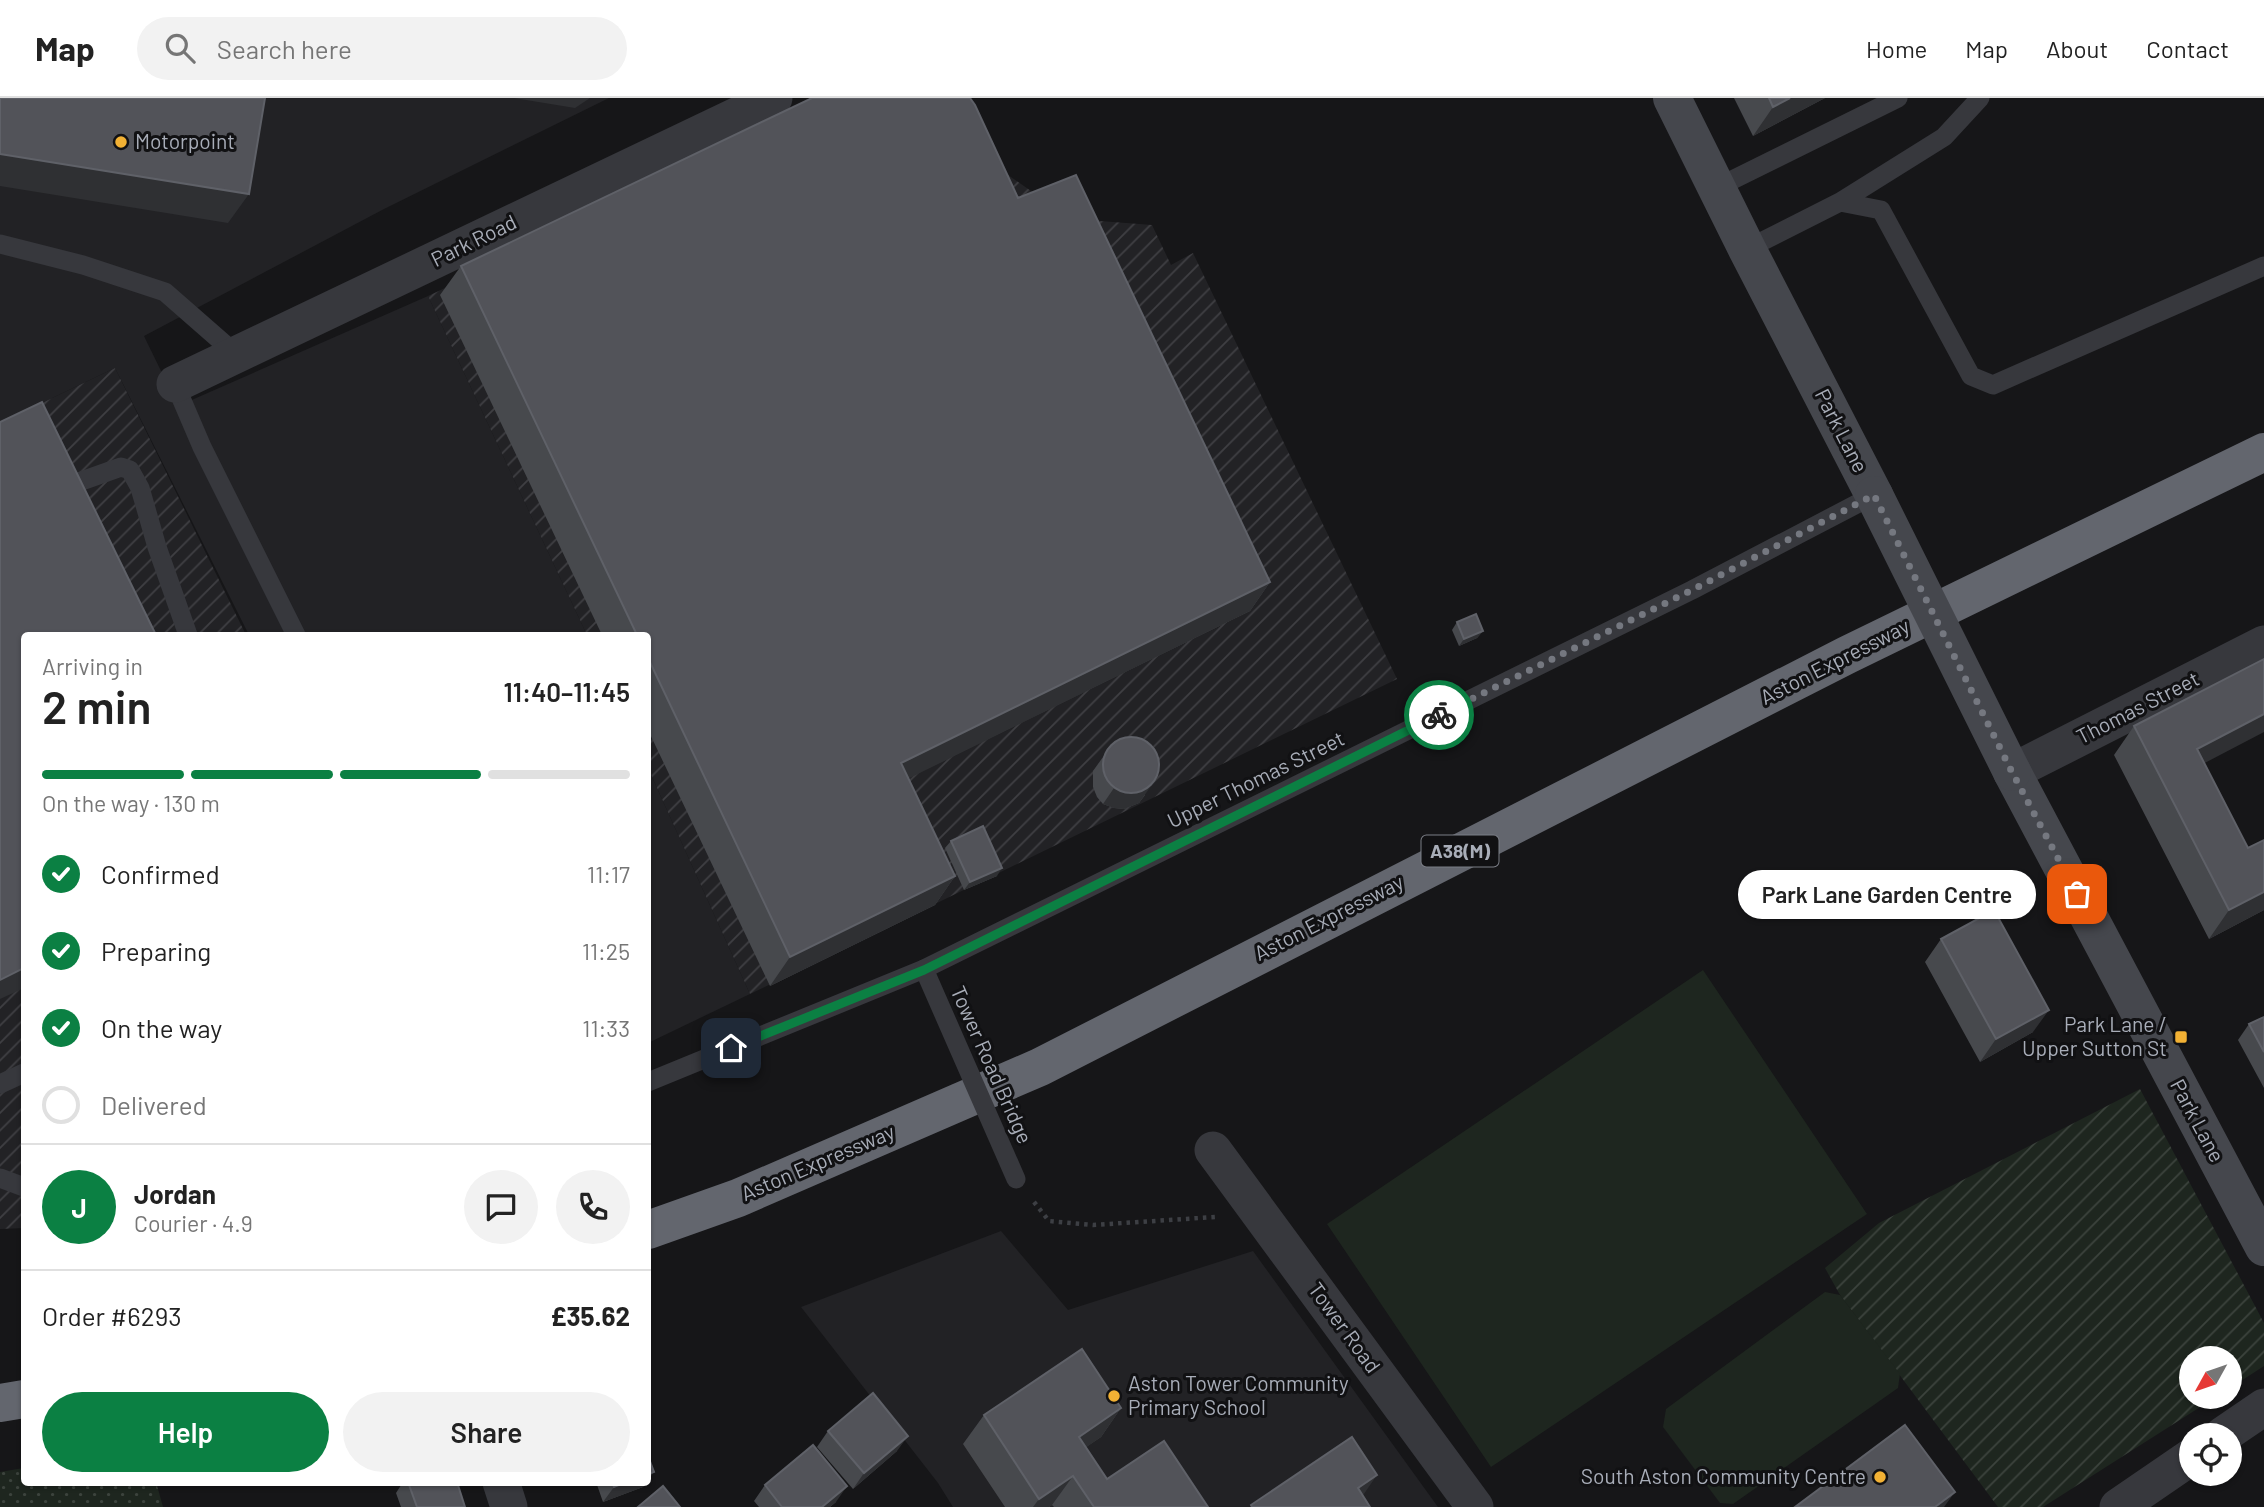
<!DOCTYPE html>
<html lang="en">
<head>
<meta charset="utf-8">
<style>
  body { margin:0; font-family:Barlow,sans-serif; background:#f2f2f2; color:#222; height:100vh; display:flex; flex-direction:column; font-size:26px; white-space:nowrap }
  * { box-sizing:border-box; margin:0 }
  p { font-size:23px; color:#767676 }
  .icon { flex:none; width:38px; height:38px; fill:none; stroke:currentColor; stroke-width:2; stroke-linecap:round; stroke-linejoin:round }
  .map { position:relative; flex:1; overflow:hidden }
  .sheet { position:absolute; left:21px; top:534px; width:630px; height:854px; display:flex; flex-direction:column; background:#fff; border-radius:7px; box-shadow:0 2px 5px #0004 }
  .sheet>* { flex:none }
  .needle { width:46px; rotate:230deg }
  .controls { position:absolute; left:2179px; top:1248px; display:grid; gap:14px }
  .controls a { display:grid; place-items:center; width:63px; height:63px; border-radius:50%; background:#fff; box-shadow:0 2px 5px #0004; font-size:35px }
  .pin { position:absolute; display:grid; place-items:center; width:60px; height:60px; color:#fff; margin:-30px; border-radius:14px; box-shadow:0 4px 10px #0006 }
  .courier { position:absolute; display:grid; place-items:center; width:70px; height:70px; margin:-35px; border:5px solid #0b8043; border-radius:50%; background:#fff; color:#222; box-shadow:0 2px 9px #0007 }
  .bubble { position:absolute; height:49px; border-radius:24px; background:#fff; box-shadow:0 2px 5px #0004; font-size:23px; font-weight:600; line-height:49px; text-align:center }
  .headline em { font-style:normal; font-weight:600 }
  .headline div { display:flex; flex-direction:column-reverse }
  .headline { display:flex; align-items:center; justify-content:space-between; height:119px; padding:0 21px }
  h1 { font-size:46px; font-weight:600; line-height:52px }
  .bar { display:grid; grid-template-columns:repeat(4,1fr); gap:10px 7px; align-content:center; height:84px; padding:0 21px }
  .bar i { height:9px; border-radius:5px; background:#e0e0e0 }
  .bar .active { background:#0b8043 }
  .bar p { grid-column:span 4 }
  .line { display:flex; align-items:center; gap:18px; padding:0 21px; border-top:2px solid #e0e0e0 }
  .line div { flex:1 }
  .round { display:grid; place-items:center; flex:none; width:74px; height:74px; border-radius:37px; background:#f2f2f2 }
  ol { padding:0 21px; list-style:none }
  li { display:flex; align-items:center; gap:21px; height:77px }
  li p { margin-inline-start:auto }
  li .icon { padding:7px; border-radius:50%; background:#0b8043; color:#fff; stroke-width:4 }
  li:last-child { color:#767676 }
  li i { width:38px; height:38px; border:4px solid #e0e0e0; border-radius:50% }
  .primary-button { display:flex; gap:14px; margin-top:auto; padding:14px 21px }
  .primary-button a { flex:1; height:80px; border-radius:42px; background:#0b8043; color:#fff; font-size:28px; font-weight:600; line-height:80px; text-align:center }
  .primary-button a+a { background:#f2f2f2; color:#222 }
  header { display:flex; align-items:center; gap:42px; box-sizing:border-box; height:98px; padding:0 35px; background:#fff; border-bottom:2px solid #e0e0e0 }
  header strong { font-size:33px }
  nav { display:flex; gap:38px; margin-inline-start:auto; font-size:24px }
  .search { width:490px; height:63px; background:#f2f2f2; display:flex; align-items:center; gap:18px; box-sizing:border-box; padding:0 24px; border-radius:38px; color:#767676; font-size:26px }
  .map>svg:first-child { display:block }
</style>
</head>
<body>
<header>
<strong>Map</strong>
<div class="search"><svg class="icon" aria-label="search" viewBox="0 0 24 24"><circle cx="10" cy="10" r="6"/><path d="M15 15l6 6"/></svg>Search here</div>
<nav><a>Home</a><a>Map</a><a>About</a><a>Contact</a></nav>
</header>
<div class="map">
<svg width="2264" height="1409" viewBox="0 0 2264 1409">
  <defs>
    <pattern id="industrial-furrows" width="10" height="10" patternUnits="userSpaceOnUse" patternTransform="scale(1.75)"><rect width="10" height="10" fill="#222225"/><path d="M-1 1l2-2M0 10L10 0M9 11l2-2" fill="none" stroke="#3f3f43"/></pattern>
    <pattern id="grass-dots" width="8" height="8" patternUnits="userSpaceOnUse" patternTransform="scale(1.75)"><rect width="8" height="8" fill="#1e261f"/><path d="M2 2h.1M6 6h.1" fill="none" stroke="#3c433d" stroke-width="1.8" stroke-linecap="round"/></pattern>
    <pattern id="garden-furrows" width="10" height="10" patternUnits="userSpaceOnUse" patternTransform="scale(1.75)"><rect width="10" height="10" fill="#1e261f"/><path d="M-1 1l2-2M0 10L10 0M9 11l2-2" fill="none" stroke="#3c433d"/></pattern>
  </defs>
  <rect width="100%" height="100%" fill="#161618"/>
  <path fill="#222225" d="M0 0H609L384 111 144 238 178 308 428 198 587 537H249L115 270 0 325Z
    M648 670 750 896 648 945Z
    M1001 1133 1068 1212 1253 1153 1438 1409H953L938 1385 801 1209Z"/>
  <path fill="url(#industrial-furrows)" d="M849 0 974 53 1031 93 1100 123 1152 127 1171 167 1193 155 1397 581 750 896 648 670V537H587L428 198Z
    M115 270 246 537H24V1130L0 1131V325Z"/>
  <path fill="url(#grass-dots)" d="M24 1370V1384H156L163 1409H0V1374Z"/>
  <path fill="url(#garden-furrows)" d="M2140 991 2264 1225V1268L2230 1290V1260H2191V1298L2216 1299 2043 1409H1998L1840 1197 1825 1170 1879 1125Z"/>
  <path fill="#1e261f" d="M1703 872 1867 1116 1491 1369 1327 1126Z
    M1825 1194 1840 1197 1900 1276 1898 1290 1733 1406 1720 1405 1663 1329 1666 1311Z"/>
  <g fill="none" stroke-linecap="round" stroke-linejoin="round">
    <path stroke="#3d3f44" stroke-width="4.5" stroke-dasharray="3.5 5" stroke-linecap="butt" d="M1034 1104 1049 1123 1093 1127 1215 1119"/>
    <path stroke="#37383d" stroke-width="19" d="M1716 90 1898 0
      M1840 104 1944 39 1980 0
      M0 146 83 167 165 194 237 257
      M1747 151 1840 104 1881 112 1971 278 1993 287 2264 168
      M175 286 202 349 296 537
      M59 391 121 369 130 372 140 390 157 449 188 537
      M648 984 924 871 1692 492 1874 397
      M0 986 24 975
      M0 1080 24 1089"/>
    <path stroke="#37383d" stroke-width="37" d="M175 286 774 0
      M2012 674 2264 546
      M1213 1052 1475 1409
      M2223 1337 2264 1309
      M501 1384 509 1409
      M2118 1409 2191 1359"/>
    <path stroke="#45474d" stroke-width="38" d="M1672 0 1747 151 1874 397
      M2012 674 2264 1149"/>
    <path stroke="#63666e" stroke-width="38" d="M648 1132 738 1100 1040 969 1847 557 2264 354
      M0 1305 24 1301"/>
    <path stroke="#37383d" stroke-width="19" d="M924 871 1016 1081"/>
    <path stroke="#45474d" stroke-width="38" d="M1874 397 2012 674"/>
  </g>
  <path fill="#47494d" d="M1734 0H1825L1753 38Z
    M1018 100 1270 484 1250 513 908 680 955 778 935 807 770 888 648 632V537H602L440 197 461 168Z
    M1457 524 1483 533 1477 540 1459 548 1452 532Z
    M2134 628 2204 665 2248 750 2264 742V812L2209 841 2114 657Z
    M1113 645 1145 697 1139 705 1124 711 1114 710 1103 706 1097 699 1093 689V673Z
    M951 743 997 778 964 792 945 750Z
    M1941 841 2033 934 1980 964 1925 864Z
    M2264 919V990L2238 942 2249 926Z
    M1121 1310 1101 1339 1086 1349 1107 1381 1208 1409H1054L1052 1407 1049 1409H1005L963 1346 984 1317Z
    M828 1333 897 1353 853 1391 817 1349Z
    M403 1384H457L465 1409H401L396 1395Z
    M596 1384H646L643 1389 603 1404Z
    M765 1387 836 1404 830 1409H759L754 1403Z"/>
  <path fill="#2f3033" d="M514 0H590L575 10Z
    M1790 0H1825L1753 38 1773 9Z
    M0 56 249 96 228 125 0 88Z
    M1270 484 1250 513 881 694 901 665Z
    M1483 533 1477 540 1459 548 1464 541Z
    M2264 616V634L2176 680 2197 651Z
    M1156 681 1139 705 1124 711 1114 710 1103 706 1114 690Z
    M1002 770 997 778 964 792 970 784Z
    M955 778 935 807 770 888 790 859Z
    M2264 794V812L2209 841 2229 812Z
    M24 870V890L0 901V882Z
    M2049 912 2033 934 1980 964 1996 941Z
    M1121 1310 1101 1339 1059 1368 1079 1339Z
    M908 1338 897 1353 853 1391 864 1375Z
    M654 1374 648 1382V1376Z
    M1377 1377 1357 1406 1358 1390Z
    M1073 1378 1052 1407 1049 1409H1033L1039 1401Z
    M626 1384H646L643 1389 603 1404 614 1389Z
    M847 1388 836 1404 830 1409H822Z
    M1955 1394 1944 1409H1935Z"/>
  <path fill="#525359" stroke="#5f6168" stroke-width="2" d="M0 0H265L249 96 0 56Z
    M812 0H970L975 7 1018 100 1076 77 1270 484 901 665 955 778 790 859 648 560V537H637L461 168Z
    M1769 0H1790L1773 9Z
    M42 304 156 537H24V870L0 882V324Z
    M1476 516 1483 533 1464 541 1457 524Z
    M2264 561V616L2197 651 2248 750 2264 742V794L2229 812 2134 628Z
    M1103 667a28 28 0 1 1 56 0a28 28 0 1 1-56 0Z
    M983 728 1002 770 970 784 951 743Z
    M1994 812 2049 912 1996 941 1941 841Z
    M2264 919V954L2249 926Z
    M1082 1251 1121 1310 1079 1339 1107 1381 1164 1343 1208 1409H1094L1073 1378 1039 1401 984 1317Z
    M873 1295 908 1338 864 1375 828 1333Z
    M1905 1327 1955 1394 1935 1409H1795Z
    M1352 1339 1377 1377 1358 1390 1370 1409H1252L1251 1407Z
    M813 1347 847 1388 822 1409H782L765 1387Z
    M648 1358 654 1374 648 1376Z
    M408 1384H457L465 1409H417Z
    M612 1384H626L614 1389Z
    M663 1388 680 1409H638Z"/>
  <g fill="none" stroke-linecap="round" stroke-linejoin="round">
    <path stroke="#757880" stroke-width="7" stroke-dasharray="0 12.6" d="M1439 617 1692 492 1874 397 2012 674 2077 796"/>
    <path stroke="#0b8043" stroke-width="9" d="M731 950 924 872 1439 617"/>
  </g>
  <g fill="#f2b134" stroke="#111113" stroke-width="2.5">
    <circle cx="121" cy="44" r="7"/>
    <rect x="2174" y="932" width="14" height="14" rx="3.5"/>
    <circle cx="1114" cy="1298" r="7"/>
    <circle cx="1880" cy="1379" r="7"/>
  </g>
  <g text-anchor="middle" stroke-width="6" stroke-linejoin="round" paint-order="stroke">
    <rect fill="#111113" stroke="#7b7e86" stroke-width="2" x="1421.5" y="737.5" width="77" height="31" rx="5"/>
    <g font-size="19" font-weight="bold" fill="#a8adb8">
      <text x="1460" y="760">A38(M)</text>
    </g>
    <g font-size="21" fill="#a8adb8" stroke="#111113" text-anchor="start">
      <text x="135" y="51">Motorpoint</text>
      <text x="2167" y="934" text-anchor="end">Park Lane /<tspan x="2167" dy="24">Upper Sutton St</tspan></text>
      <text x="1128" y="1293">Aston Tower Community<tspan x="1128" dy="24">Primary School</tspan></text>
      <text x="1866" y="1386" text-anchor="end">South Aston Community Centre</text>
    </g>
    <g font-size="21" fill="#a8adb8" stroke="#111113">
      <text transform="translate(474 143) rotate(-26)" y="7">Park Road</text>
      <text transform="translate(1841 333) rotate(63)" y="7">Park Lane</text>
      <text transform="translate(1835 564) rotate(-27)" y="7">Aston Expressway</text>
      <text transform="translate(2138 610) rotate(-27)" y="7">Thomas Street</text>
      <text transform="translate(1256 682) rotate(-26)" y="7">Upper Thomas Street</text>
      <text transform="translate(1329 820) rotate(-27)" y="7">Aston Expressway</text>
      <text transform="translate(991 967) rotate(66)" y="7">Tower Road Bridge</text>
      <text transform="translate(2197 1023) rotate(62)" y="7">Park Lane</text>
      <text transform="translate(818 1065) rotate(-23)" y="7">Aston Expressway</text>
      <text transform="translate(1344 1230) rotate(54)" y="7">Tower Road</text>
    </g>
  </g>
</svg>
<div class="controls">
<a><svg class="needle" viewBox="-14 -14 28 28"><path d="M0-13l5 13h-10z" fill="#e53935"/><path d="M0 13l5-13h-10z" fill="#767676"/></svg></a>
<a><svg class="icon" aria-label="locate" viewBox="0 0 24 24"><circle cx="12" cy="12" r="6"/><path d="M12 2v4M12 18v4M2 12h4M18 12h4"/></svg></a>
</div>
<div class="pin" style="left:2077px;top:796px;background:#ea580c"><svg class="icon" aria-label="bag" viewBox="0 0 24 24"><path d="M5 8h14l-1 12H6zM9 8a3 3 0 0 1 6 0"/></svg></div>
<div class="pin" style="left:731px;top:950px;background:#1f2937"><svg class="icon" aria-label="home" viewBox="0 0 24 24"><path d="M3 11l9-7 9 7M6 9v11h12V9"/></svg></div>
<div class="courier" style="left:1439px;top:617px"><svg class="icon" aria-label="bike" viewBox="0 0 24 24"><circle cx="6" cy="16" r="4"/><circle cx="18" cy="16" r="4"/><path d="M6 16l4-8h5l3 8M10 8l3 8H6M13 5h3"/></svg></div>
<div class="bubble" style="left:1738px;top:772px;width:298px">Park Lane Garden Centre</div>
<section class="sheet">
<div class="headline"><div><h1>2 min</h1><p>Arriving in</p></div><em>11:40–11:45</em></div>
<div class="bar"><i class="active"></i><i class="active"></i><i class="active"></i><i></i><p>On the way · 130 m</p></div>
<ol>
<li><svg class="icon" aria-label="check" viewBox="0 0 24 24"><path d="M5 12l5 5 9-10"/></svg>Confirmed<p>11:17</p></li>
<li><svg class="icon" aria-label="check" viewBox="0 0 24 24"><path d="M5 12l5 5 9-10"/></svg>Preparing<p>11:25</p></li>
<li><svg class="icon" aria-label="check" viewBox="0 0 24 24"><path d="M5 12l5 5 9-10"/></svg>On the way<p>11:33</p></li>
<li><i></i>Delivered</li>
</ol>
<div class="line" style="height:126px"><b class="round" style="background:#0b8043;color:#fff">J</b><div><b>Jordan</b><p>Courier · 4.9</p></div><a class="round"><svg class="icon" aria-label="chat" viewBox="0 0 24 24"><path d="M4 5h16v11H9l-5 4z"/></svg></a><a class="round"><svg class="icon" aria-label="phone" viewBox="0 0 24 24"><path d="M5 4h4l2 5-3 2q2 4 5 5l2-3 5 2v4C11 20 4 13 5 4z"/></svg></a></div>
<div class="line" style="height:91px"><div>Order #6293</div><b>£35.62</b></div>
<div class="primary-button"><a>Help</a><a>Share</a></div>
</section>
</div>
</body>
</html>
